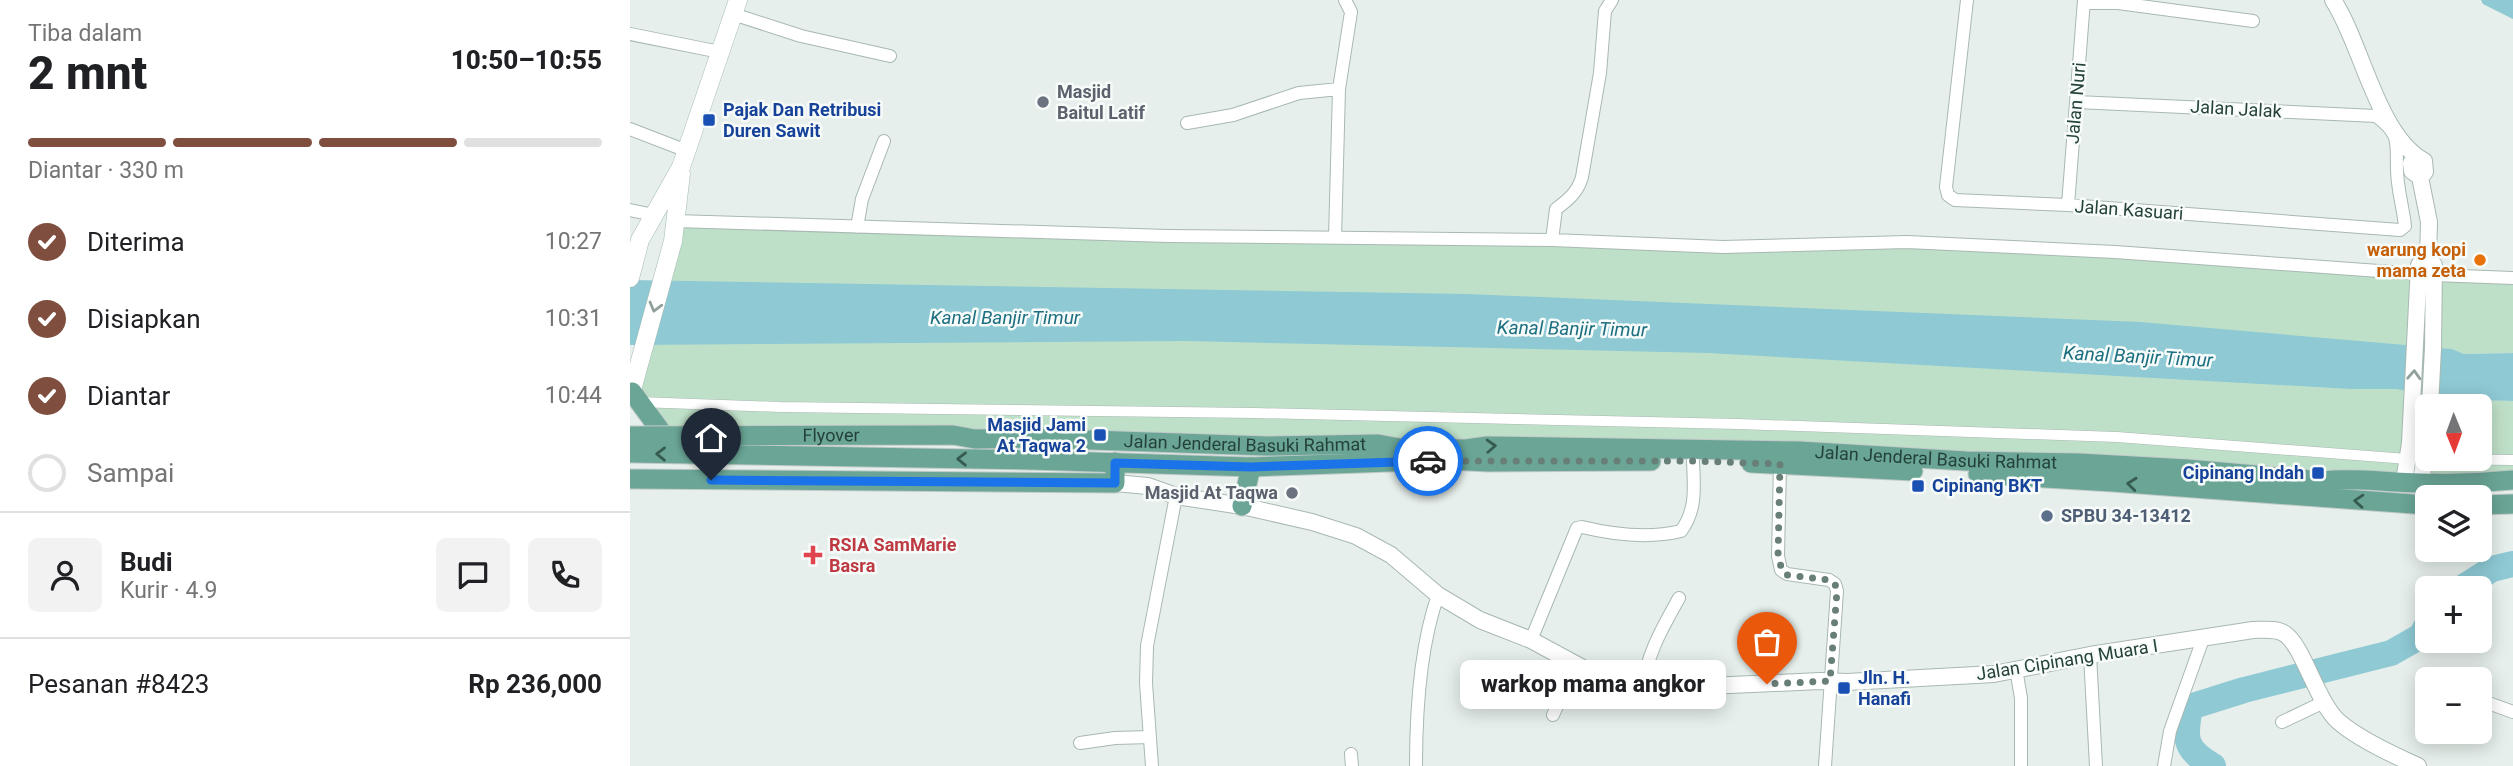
<!DOCTYPE html>
<html lang="id">
<head>
<meta charset="utf-8">
<style>
  body { margin:0; font-family:Roboto,sans-serif; background:#f2f2f2; color:#202124; height:100vh; display:flex; flex-direction:column; font-size:26px; white-space:nowrap }
  * { box-sizing:border-box; margin:0 }
  p { font-size:23px; color:#757577 }
  .icon { flex:none; width:38px; height:38px; fill:none; stroke:currentColor; stroke-width:2; stroke-linecap:round; stroke-linejoin:round }
  .map { position:relative; flex:1; overflow:hidden }
  .details { display:flex; flex-direction:column; background:#fff; width:630px }
  .details>* { flex:none }
  .needle { width:46px; rotate:179deg }
  .tools { position:absolute; left:1785px; top:394px; display:grid; gap:14px }
  .tools a { display:grid; place-items:center; width:77px; height:77px; border-radius:10px; background:#fff; box-shadow:0 4px 18px #0003; font-size:35px }
  .pin { position:absolute; display:grid; place-items:center; width:60px; height:60px; color:#fff; margin:-72px -30px; border-radius:50% 50% 50% 0; rotate:-45deg; box-shadow:0 0 7px #0007 }
  .pin .icon { rotate:45deg }
  .courier { position:absolute; display:grid; place-items:center; width:70px; height:70px; margin:-35px; border:5px solid #1a73e8; border-radius:50%; background:#fff; color:#222; box-shadow:0 2px 9px #0007 }
  .bubble { position:absolute; height:49px; border-radius:10px; background:#fff; box-shadow:0 4px 18px #0003; font-size:23px; font-weight:800; line-height:49px; text-align:center }
  .summary em { font-style:normal; font-weight:800 }
  .summary div { display:flex; flex-direction:column-reverse }
  .summary { display:flex; align-items:center; justify-content:space-between; height:119px; padding:0 28px }
  h1 { font-size:46px; font-weight:800; line-height:52px }
  .bar { display:grid; grid-template-columns:repeat(4,1fr); gap:10px 7px; align-content:center; height:84px; padding:0 28px }
  .bar i { height:9px; border-radius:5px; background:#e0e0e0 }
  .bar .on { background:#7f4e3f }
  .bar p { grid-column:span 4 }
  .line { display:flex; align-items:center; gap:18px; padding:0 28px; border-top:2px solid #e0e0e0 }
  .line div { flex:1 }
  .round { display:grid; place-items:center; flex:none; width:74px; height:74px; border-radius:10px; background:#f2f2f2 }
  ol { padding:0 28px; list-style:none }
  li { display:flex; align-items:center; gap:21px; height:77px }
  li p { margin-inline-start:auto }
  li .icon { padding:7px; border-radius:50%; background:#7f4e3f; color:#fff; stroke-width:4 }
  li:last-child { color:#757577 }
  li i { width:38px; height:38px; border:4px solid #e0e0e0; border-radius:50% }
  main { display:flex; flex:1; min-height:0 }
  .map>svg:first-child { display:block }
</style>
</head>
<body>
<main>
<section class="details">
<div class="summary"><div><h1>2 mnt</h1><p>Tiba dalam</p></div><em>10:50–10:55</em></div>
<div class="bar"><i class="on"></i><i class="on"></i><i class="on"></i><i></i><p>Diantar · 330 m</p></div>
<ol>
<li><svg class="icon" aria-label="check" viewBox="0 0 24 24"><path d="M5 12l5 5 9-10"/></svg>Diterima<p>10:27</p></li>
<li><svg class="icon" aria-label="check" viewBox="0 0 24 24"><path d="M5 12l5 5 9-10"/></svg>Disiapkan<p>10:31</p></li>
<li><svg class="icon" aria-label="check" viewBox="0 0 24 24"><path d="M5 12l5 5 9-10"/></svg>Diantar<p>10:44</p></li>
<li><i></i>Sampai</li>
</ol>
<div class="line" style="height:126px"><a class="round"><svg class="icon" aria-label="person" viewBox="0 0 24 24"><circle cx="12" cy="8" r="4"/><path d="M4 21q1-7 8-7t8 7"/></svg></a><div><b>Budi</b><p>Kurir · 4.9</p></div><a class="round"><svg class="icon" aria-label="chat" viewBox="0 0 24 24"><path d="M4 5h16v11H9l-5 4z"/></svg></a><a class="round"><svg class="icon" aria-label="phone" viewBox="0 0 24 24"><path d="M5 4h4l2 5-3 2q2 4 5 5l2-3 5 2v4C11 20 4 13 5 4z"/></svg></a></div>
<div class="line" style="height:91px"><div>Pesanan #8423</div><b>Rp 236,000</b></div>
</section>
<div class="map">
<svg width="1883" height="766" viewBox="0 0 1883 766">
  <rect width="100%" height="100%" fill="#e6efeb"/>
  <path fill="#bfe0c8" d="M46 221 1093 247 1277 242 1789 274 1774 482 1584 471 30 430 0 396Z
    M1804 275 1883 278V353L1834 354 1822 349 1804 348Z
    M1801 397 1883 401V480L1791 484 1797 458H1850V406H1800Z"/>
  <path fill="#8ec9d4" d="M1851 0H1883V19L1853 4Z
    M0 280 838 294 1510 322 1822 349 1834 354 1883 353V401L1815 399 1767 389H1721L1078 353 555 341 0 345Z"/>
  <g fill="none" stroke-linecap="round" stroke-linejoin="round">
    <path stroke="#8ec9d4" stroke-width="26" d="M1832 588 1862 569 1883 564
      M1583 766C1554 749 1554 739 1560 707L1614 690 1761 653 1791 636 1797 625"/>
    <g stroke="#a8b8b2" stroke-width="11">
      <path id="pedestrian" d="M9 402 150 407 625 413 1108 424 1487 437 1778 459
        M1795 459 1883 460"/>
    </g>
    <g stroke="#a8b8b2" stroke-width="14">
      <path id="minor" d="M1337 0 1316 187 1318 195 1325 200 1438 205 1770 230 1775 226C1773 207 1767 188 1767 169 1766 141 1771 135 1746 116L1447 102
        M1454 3H1488L1623 21
        M103 14 171 36 260 56
        M0 34 90 52
        M557 123 603 115 669 93 709 89
        M0 129 57 151
        M1438 205 1454 0
        M0 210 24 215
        M46 221 538 236 922 240 1093 247 1277 242 1485 252 1804 275 1883 278
        M227 227 232 199 254 141
        M705 238 709 89 721 12 715 0
        M922 240 926 209C938 200 948 192 952 177L970 73 975 11 982 0
        M1150 464 1148 556 1151 570 1157 574 1199 580 1205 584 1207 591 1195 766
        M901 640 947 528 952 527C985 535 1018 539 1051 531 1067 510 1064 486 1063 461
        M1460 655 1466 766
        M1386 669 1391 698V766
        M1013 689C1016 655 1033 627 1049 598
        M1792 689H1797
        M1850 700 1883 712
        M923 715 946 663
        M1652 722 1694 702
        M450 743 485 738 520 737
        M721 754 722 766
        M522 766 516 683 517 646 546 496
        M786 766C786 713 790 646 808 595
        M1534 766 1540 731 1573 639"/>
    </g>
    <g stroke="#a8b8b2" stroke-width="18">
      <path id="tertiary" d="M1703 0C1732 44 1747 135 1794 161L1795 172 1790 177
        M1786 157 1781 163 1782 171 1790 177 1799 222 1798 258 1804 265 1803 348 1800 406
        M1774 482 1780 443 1789 265 1798 258
        M485 483 518 486 546 496 612 506 682 522 726 536 761 555 808 595 850 620 901 640 975 680 992 687 1013 689 1190 681 1217 682 1364 674 1460 655 1623 630C1633 630 1647 628 1655 634 1673 646 1687 702 1708 721 1728 739 1763 755 1788 766
        M1791 484 1797 436"/>
    </g>
    <g stroke="#a4bbb3" stroke-width="19">
      <path id="secondary" d="M0 278 10 240 51 167 108 0
        M0 397 43 241 51 174"/>
    </g>
    <g stroke="#c2cac8" stroke-width="21">
      <g id="primary">
        <path d="M2 392 30 430"/>
        <path id="s1" d="M401 438 637 446 748 444 770 448 836 449 857 446 1169 451 1336 461 1449 463 1557 469 1693 481C1726 477 1758 483 1791 483 1821 484 1853 483 1883 480"/>
        <path d="M400 460 621 467 817 460 858 462 1021 461"/>
        <path d="M1121 463 1283 471"/>
        <path d="M1348 474 1482 482 1797 505"/>
        <path d="M0 479 485 483V462"/>
        <path d="M1850 505 1883 504"/>
        <path d="M612 506 621 467"/>
      </g>
    </g>
    <use href="#pedestrian" stroke="#fff" stroke-width="10"/>
    <use href="#minor" stroke="#fff" stroke-width="12"/>
    <use href="#tertiary" stroke="#fff" stroke-width="16"/>
    <use href="#secondary" stroke="#fff" stroke-width="18"/>
    <use href="#primary" stroke="#6aa596" stroke-width="19"/>
    <g stroke="#c2cac8" stroke-width="21" stroke-linecap="butt">
      <g id="primary-bridge">
        <path id="s2" d="M0 436 323 435 345 439 401 438"/>
        <path d="M0 453 400 460"/>
      </g>
    </g>
    <use href="#primary-bridge" stroke="#6aa596" stroke-width="19"/>
  </g>
  <defs><path id="oneway-chevron" d="M-2-3.5L2.5 0L-2 3.5" fill="none" stroke-width="1.6" stroke-linecap="round" stroke-linejoin="round" transform="scale(1.75)"/></defs>
  <g stroke="#92a09c">
    <use href="#oneway-chevron" transform="translate(25 307) rotate(105)"/>
    <use href="#oneway-chevron" transform="translate(1784 375) rotate(-87)"/>
  </g>
  <g stroke="#365b51">
    <use href="#oneway-chevron" transform="translate(861 446) rotate(-3)"/>
    <use href="#oneway-chevron" transform="translate(31 454) rotate(-179)"/>
    <use href="#oneway-chevron" transform="translate(332 459) rotate(-179)"/>
    <use href="#oneway-chevron" transform="translate(1502 484) rotate(-174)"/>
    <use href="#oneway-chevron" transform="translate(1729 501) rotate(-176)"/>
  </g>
  <g fill="none" stroke-linecap="round" stroke-linejoin="round">
    <path stroke="#687f78" stroke-width="7" stroke-dasharray="0 12.6" d="M798 461H1063L1150 464 1148 556 1152 570 1157 575 1199 580 1205 584 1207 591 1200 681 1137 684"/>
    <path stroke="#1a73e8" stroke-width="9" d="M81 480 485 483V463L621 467 798 461"/>
  </g>
  <g fill="#6b7280" stroke="#f7fbf9" stroke-width="2.5">
    <circle cx="413" cy="102" r="7"/>
    <circle cx="662" cy="493" r="7"/>
  </g>
  <g fill="#1a4fb4" stroke="#f7fbf9" stroke-width="2.5">
    <rect x="72" y="113" width="14" height="14" rx="3.5"/>
    <rect x="463" y="428" width="14" height="14" rx="3.5"/>
    <rect x="1681" y="466" width="14" height="14" rx="3.5"/>
    <rect x="1281" y="479" width="14" height="14" rx="3.5"/>
    <rect x="1207" y="681" width="14" height="14" rx="3.5"/>
  </g>
  <circle fill="#e8710a" stroke="#f7fbf9" stroke-width="2.5" cx="1850" cy="260" r="7"/>
  <circle fill="#5c6f8a" stroke="#f7fbf9" stroke-width="2.5" cx="1417" cy="516" r="7"/>
  <path fill="#e0444e" stroke="#f7fbf9" stroke-width="2.5" d="M179.5 544.5h7v7h7v7h-7v7h-7v-7h-7v-7h7z"/>
  <g text-anchor="middle" stroke-width="5" stroke-linejoin="round" paint-order="stroke">
    <g font-size="18" font-weight="bold" fill="#5b616d" stroke="#f7fbf9" text-anchor="start">
      <text x="427" y="98">Masjid<tspan x="427" dy="21">Baitul Latif</tspan></text>
      <text x="648" y="499" text-anchor="end">Masjid At Taqwa</text>
    </g>
    <g font-size="18" fill="#24423a" stroke="#f7fbf9">
      <text transform="translate(1446 103) rotate(-85)" y="6">Jalan Nuri</text>
      <text transform="translate(1606 109) rotate(3)" y="6">Jalan Jalak</text>
      <text transform="translate(1499 210) rotate(4)" y="6">Jalan Kasuari</text>
      <text dy="6" stroke="none"><textPath href="#s2" startOffset="201">Flyover</textPath></text>
      <text dy="6" stroke="none"><textPath href="#s1" startOffset="214">Jalan Jenderal Basuki Rahmat</textPath></text>
      <text dy="6" stroke="none"><textPath href="#s1" startOffset="906">Jalan Jenderal Basuki Rahmat</textPath></text>
      <text transform="translate(1437 660) rotate(-9)" y="6">Jalan Cipinang Muara I</text>
    </g>
    <g font-size="18" font-weight="bold" fill="#164399" stroke="#f7fbf9" text-anchor="start">
      <text x="93" y="116">Pajak Dan Retribusi<tspan x="93" dy="21">Duren Sawit</tspan></text>
      <text x="456" y="431" text-anchor="end">Masjid Jami<tspan x="456" dy="21">At Taqwa 2</tspan></text>
      <text x="1674" y="479" text-anchor="end">Cipinang Indah</text>
      <text x="1302" y="492">Cipinang BKT</text>
      <text x="1228" y="684">Jln. H.<tspan x="1228" dy="21">Hanafi</tspan></text>
    </g>
    <g font-size="18" font-weight="bold" fill="#c56008" stroke="#f7fbf9" text-anchor="end">
      <text x="1836" y="256">warung kopi<tspan x="1836" dy="21">mama zeta</tspan></text>
    </g>
    <g font-size="18" font-weight="bold" fill="#4e5e75" stroke="#f7fbf9" text-anchor="start">
      <text x="1431" y="522">SPBU 34-13412</text>
    </g>
    <g font-size="18" font-weight="bold" fill="#be3a42" stroke="#f7fbf9" text-anchor="start">
      <text x="199" y="551">RSIA SamMarie<tspan x="199" dy="21">Basra</tspan></text>
    </g>
    <g font-size="19" font-style="italic" fill="#1c6f80" stroke="#f7fbf9">
      <text x="375" y="324">Kanal Banjir Timur</text>
      <text transform="translate(942 328) rotate(1)" y="7">Kanal Banjir Timur</text>
      <text transform="translate(1508 356) rotate(3)" y="7">Kanal Banjir Timur</text>
    </g>
  </g>
</svg>
<div class="tools">
<a><svg class="needle" viewBox="-14 -14 28 28"><path d="M0-13l5 13h-10z" fill="#e53935"/><path d="M0 13l5-13h-10z" fill="#757577"/></svg></a>
<a><svg class="icon" aria-label="layers" viewBox="0 0 24 24"><path d="M12 4l9 5-9 5-9-5zM3 14l9 5 9-5"/></svg></a>
<a>+</a>
<a>−</a>
</div>
<div class="pin" style="left:1137px;top:684px;background:#ea580c"><svg class="icon" aria-label="bag" viewBox="0 0 24 24"><path d="M5 8h14l-1 12H6zM9 8a3 3 0 0 1 6 0"/></svg></div>
<div class="pin" style="left:81px;top:480px;background:#1f2937"><svg class="icon" aria-label="home" viewBox="0 0 24 24"><path d="M3 11l9-7 9 7M6 9v11h12V9"/></svg></div>
<div class="courier" style="left:798px;top:461px"><svg class="icon" aria-label="car" viewBox="0 0 24 24"><path d="M5 17H2v-5l4-1 3-4h7l3 4 3 1v5h-3M9 17h6M6 11h13"/><circle cx="7" cy="17" r="2"/><circle cx="17" cy="17" r="2"/></svg></div>
<div class="bubble" style="left:830px;top:660px;width:266px">warkop mama angkor</div>
</div>
</main>
</body>
</html>
